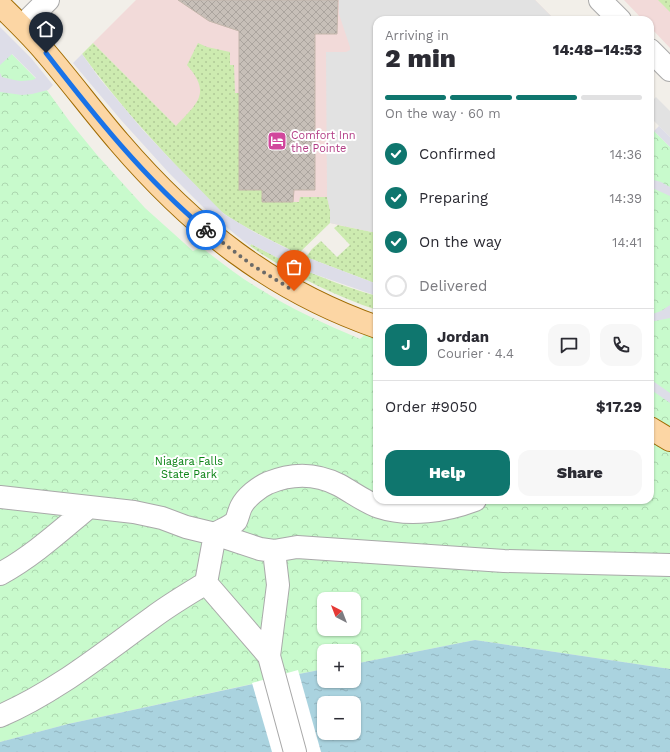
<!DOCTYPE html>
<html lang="en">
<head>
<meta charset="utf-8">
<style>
  body { margin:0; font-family:"Work Sans",sans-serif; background:#f7f7f7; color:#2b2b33; height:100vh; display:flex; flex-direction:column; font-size:15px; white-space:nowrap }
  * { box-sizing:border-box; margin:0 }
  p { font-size:13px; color:#7c7c81 }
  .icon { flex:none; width:22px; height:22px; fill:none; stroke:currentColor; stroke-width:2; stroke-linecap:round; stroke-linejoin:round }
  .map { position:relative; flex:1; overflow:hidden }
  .side { position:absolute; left:373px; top:16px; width:281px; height:488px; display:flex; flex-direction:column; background:#fff; border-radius:12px; box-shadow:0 1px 3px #0004 }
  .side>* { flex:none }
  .needle { width:26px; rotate:318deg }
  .controls { position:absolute; left:317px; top:592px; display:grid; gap:8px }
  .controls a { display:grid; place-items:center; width:44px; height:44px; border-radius:8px; background:#fff; box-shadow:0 1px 3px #0004; font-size:20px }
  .pin { position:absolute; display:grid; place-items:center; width:34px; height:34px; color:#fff; margin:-41px -17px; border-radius:50% 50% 50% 0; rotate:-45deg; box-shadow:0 0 4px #0007 }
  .pin .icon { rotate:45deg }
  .courier { position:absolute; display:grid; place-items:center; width:40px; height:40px; margin:-20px; border:3px solid #1a73e8; border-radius:50%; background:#fff; color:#222; box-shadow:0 1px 5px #0007 }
  .head em { font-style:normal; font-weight:800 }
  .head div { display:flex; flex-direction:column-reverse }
  .head { display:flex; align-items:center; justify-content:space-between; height:68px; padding:0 12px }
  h1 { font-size:26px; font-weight:800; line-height:30px }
  .bar { display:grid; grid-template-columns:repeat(4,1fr); gap:6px 4px; align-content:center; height:48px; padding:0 12px }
  .bar i { height:5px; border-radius:3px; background:#e1e1e2 }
  .bar .current { background:#0f766e }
  .bar p { grid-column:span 4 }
  .line { display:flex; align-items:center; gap:10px; padding:0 12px; border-top:1px solid #e1e1e2 }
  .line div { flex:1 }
  .round { display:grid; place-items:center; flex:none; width:42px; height:42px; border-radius:12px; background:#f7f7f7 }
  ol { padding:0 12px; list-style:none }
  li { display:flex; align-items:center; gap:12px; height:44px }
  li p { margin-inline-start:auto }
  li .icon { padding:4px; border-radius:50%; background:#0f766e; color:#fff; stroke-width:4 }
  li:last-child { color:#7c7c81 }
  li i { width:22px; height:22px; border:2px solid #e1e1e2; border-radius:50% }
  .primary-button { display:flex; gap:8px; margin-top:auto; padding:8px 12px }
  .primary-button a { flex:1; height:46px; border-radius:12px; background:#0f766e; color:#fff; font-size:16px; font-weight:800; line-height:46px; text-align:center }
  .primary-button a+a { background:#f7f7f7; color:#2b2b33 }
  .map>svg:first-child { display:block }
</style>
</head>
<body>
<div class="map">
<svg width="670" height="752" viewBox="0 0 670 752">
  <defs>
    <pattern id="grass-dots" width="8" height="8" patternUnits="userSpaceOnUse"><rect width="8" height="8" fill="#cdebb0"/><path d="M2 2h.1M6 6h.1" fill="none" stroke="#b0c997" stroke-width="1.8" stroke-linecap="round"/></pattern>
    <pattern id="park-crowns" width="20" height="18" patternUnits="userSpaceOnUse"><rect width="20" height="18" fill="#c8facc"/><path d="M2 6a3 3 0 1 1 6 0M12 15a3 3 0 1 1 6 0" fill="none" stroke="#acd6af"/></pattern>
    <pattern id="water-ripples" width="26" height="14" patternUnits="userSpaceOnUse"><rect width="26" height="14" fill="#aad3df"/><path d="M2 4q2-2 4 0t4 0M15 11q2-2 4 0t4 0" fill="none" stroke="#92b5bf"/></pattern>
    <pattern id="building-cross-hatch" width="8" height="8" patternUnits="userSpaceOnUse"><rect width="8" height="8" fill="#c7bfb8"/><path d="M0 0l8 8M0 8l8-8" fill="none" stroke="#aba49e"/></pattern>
  </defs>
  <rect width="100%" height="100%" fill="#f2efe9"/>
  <path fill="#f2dad9" d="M136 0H535L555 20H377V233L330 223 252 211 176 126 93 43Z
    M624 0H670V48L650 27V20H643Z"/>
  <path fill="url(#grass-dots)" d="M658 0H670V12Z
    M93 43 176 126C197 103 212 94 187 65L198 43 207 47 230 52V65H234L235 93H239V190H262L263 202H299L300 197H327L330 210V223L298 254C274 241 248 230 226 215 214 207 202 191 191 181 152 141 115 99 82 54Z
    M338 225 377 233V284L306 257 312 249 321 241 337 257 350 245 334 228Z
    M251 244C291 265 333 284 377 296V310C332 295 289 273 250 246Z"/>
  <path fill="url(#park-crowns)" fill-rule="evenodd" d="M0 42 46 89 70 122 97 155 145 208 193 251 201 247C219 261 238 276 258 288 291 309 325 324 360 339L377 323V500H650V127L670 147V669L475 640 354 664V651H324V669L299 674 256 695 252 684 68 724 0 742ZM324 599H354V629H324Z"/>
  <path fill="#e2e2e2" d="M339 0H535L555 20H377V233L330 223V210L327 197 326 52H346L350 50V47L339 14Z
    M656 97 670 111V137L650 117V103Z"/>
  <path fill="#dddde8" d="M0 27 31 58 53 85 48 90 32 94 22 95 0 92V73L2 77 14 80 21 81 33 80 36 78 12 54 0 65Z
    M82 54 100 79 142 129 171 160 224 214 254 232 298 254 377 284V296L314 274 276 257 251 244 250 246 236 235 204 208 169 173 121 120 73 63Z
    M659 126 670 137V147L654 131Z
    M650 179 661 182 670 187V196L650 187Z
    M670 305V318L650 322V315L661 311Z
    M650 379 670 393V403L650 389Z"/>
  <path fill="url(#water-ripples)" fill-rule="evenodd" d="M475 640 670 669V752H0V742L68 724 253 684 256 695 301 683 299 674 324 669V681H354V664ZM324 703H354V733H324Z"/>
  <path fill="#fff" d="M298 670 321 752H272L252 683Z"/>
  <path fill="url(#building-cross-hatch)" stroke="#c4b6ab" d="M178 0H338L337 34H315V190H294L293 202H262V190H239V31L209 21Z"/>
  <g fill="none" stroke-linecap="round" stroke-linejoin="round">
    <g stroke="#a9a9a9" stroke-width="24">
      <path id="minor" d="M600 0 620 20
        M22 26 48 0
        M650 50 670 70
        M0 497 134 512 162 518 186 527 215 534 260 549 274 551 297 547 504 561 670 565
        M274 551 278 585 269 656 295 752
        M0 574C33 556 60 531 89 507
        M206 583 215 534C221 530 232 526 236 521 238 517 239 511 241 507 246 497 259 487 268 483 292 473 316 473 339 485 352 492 365 502 379 507 409 517 446 511 475 500
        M206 583 269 656
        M0 716C56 692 103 653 152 618 169 605 188 594 206 583"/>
    </g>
    <g stroke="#a06b00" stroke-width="24">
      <path id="major" d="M0 5C16 21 32 36 46 53 71 82 94 113 119 142 192 227 271 290 377 327
        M650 428 670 440"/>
    </g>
    <use href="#minor" stroke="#fff" stroke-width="22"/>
    <use href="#major" stroke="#fcd6a4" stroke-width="22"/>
  </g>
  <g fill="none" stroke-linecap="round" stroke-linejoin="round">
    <path stroke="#6b6a68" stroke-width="4" stroke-dasharray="0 7.2" d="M206 230 252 265 294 291"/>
    <path stroke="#1a73e8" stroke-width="5" d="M46 53C94 115 145 179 206 230"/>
  </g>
  <defs>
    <g id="hotel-square" transform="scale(1)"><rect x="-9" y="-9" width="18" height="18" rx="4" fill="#d1479c" stroke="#fff"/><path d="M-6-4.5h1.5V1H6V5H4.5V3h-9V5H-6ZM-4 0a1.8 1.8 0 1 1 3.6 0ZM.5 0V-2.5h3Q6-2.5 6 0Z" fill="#fff"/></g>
  </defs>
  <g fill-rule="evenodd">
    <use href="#hotel-square" x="277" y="141"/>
  </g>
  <g text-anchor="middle" stroke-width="4" stroke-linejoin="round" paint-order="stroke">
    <g font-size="11" fill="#b23c85" stroke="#fff" text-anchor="start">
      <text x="291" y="139">Comfort Inn<tspan x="291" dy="13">the Pointe</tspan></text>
    </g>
    <g font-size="11" fill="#0c8416" stroke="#fff">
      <text x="189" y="465">Niagara Falls<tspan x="189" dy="13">State Park</tspan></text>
    </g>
  </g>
</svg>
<div class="controls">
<a><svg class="needle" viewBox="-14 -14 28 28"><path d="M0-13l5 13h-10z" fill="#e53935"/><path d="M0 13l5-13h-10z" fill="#7c7c81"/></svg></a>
<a>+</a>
<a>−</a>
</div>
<div class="pin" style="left:294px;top:291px;background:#ea580c"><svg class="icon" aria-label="bag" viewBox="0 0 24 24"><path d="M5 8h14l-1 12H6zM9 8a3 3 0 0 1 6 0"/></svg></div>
<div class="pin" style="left:46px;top:53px;background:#1f2937"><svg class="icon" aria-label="home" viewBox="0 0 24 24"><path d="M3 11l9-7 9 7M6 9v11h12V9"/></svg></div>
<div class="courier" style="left:206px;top:230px"><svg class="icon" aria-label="bike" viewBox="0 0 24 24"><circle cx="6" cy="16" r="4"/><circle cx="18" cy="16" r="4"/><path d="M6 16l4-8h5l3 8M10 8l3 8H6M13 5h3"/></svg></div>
<section class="side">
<div class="head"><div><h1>2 min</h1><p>Arriving in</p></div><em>14:48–14:53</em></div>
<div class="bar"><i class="current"></i><i class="current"></i><i class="current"></i><i></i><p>On the way · 60 m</p></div>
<ol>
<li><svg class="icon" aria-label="check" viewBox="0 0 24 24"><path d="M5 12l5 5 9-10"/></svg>Confirmed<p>14:36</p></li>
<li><svg class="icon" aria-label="check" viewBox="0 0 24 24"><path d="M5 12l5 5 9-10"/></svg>Preparing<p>14:39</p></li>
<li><svg class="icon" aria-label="check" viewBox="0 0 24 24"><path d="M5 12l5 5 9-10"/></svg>On the way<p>14:41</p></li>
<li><i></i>Delivered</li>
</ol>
<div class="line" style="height:72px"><b class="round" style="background:#0f766e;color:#fff">J</b><div><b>Jordan</b><p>Courier · 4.4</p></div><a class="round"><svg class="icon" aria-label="chat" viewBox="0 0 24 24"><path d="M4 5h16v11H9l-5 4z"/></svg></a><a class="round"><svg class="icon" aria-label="phone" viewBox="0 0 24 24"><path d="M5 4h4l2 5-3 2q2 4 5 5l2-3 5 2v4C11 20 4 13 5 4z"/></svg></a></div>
<div class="line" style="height:52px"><div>Order #9050</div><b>$17.29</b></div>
<div class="primary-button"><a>Help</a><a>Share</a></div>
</section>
</div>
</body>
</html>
